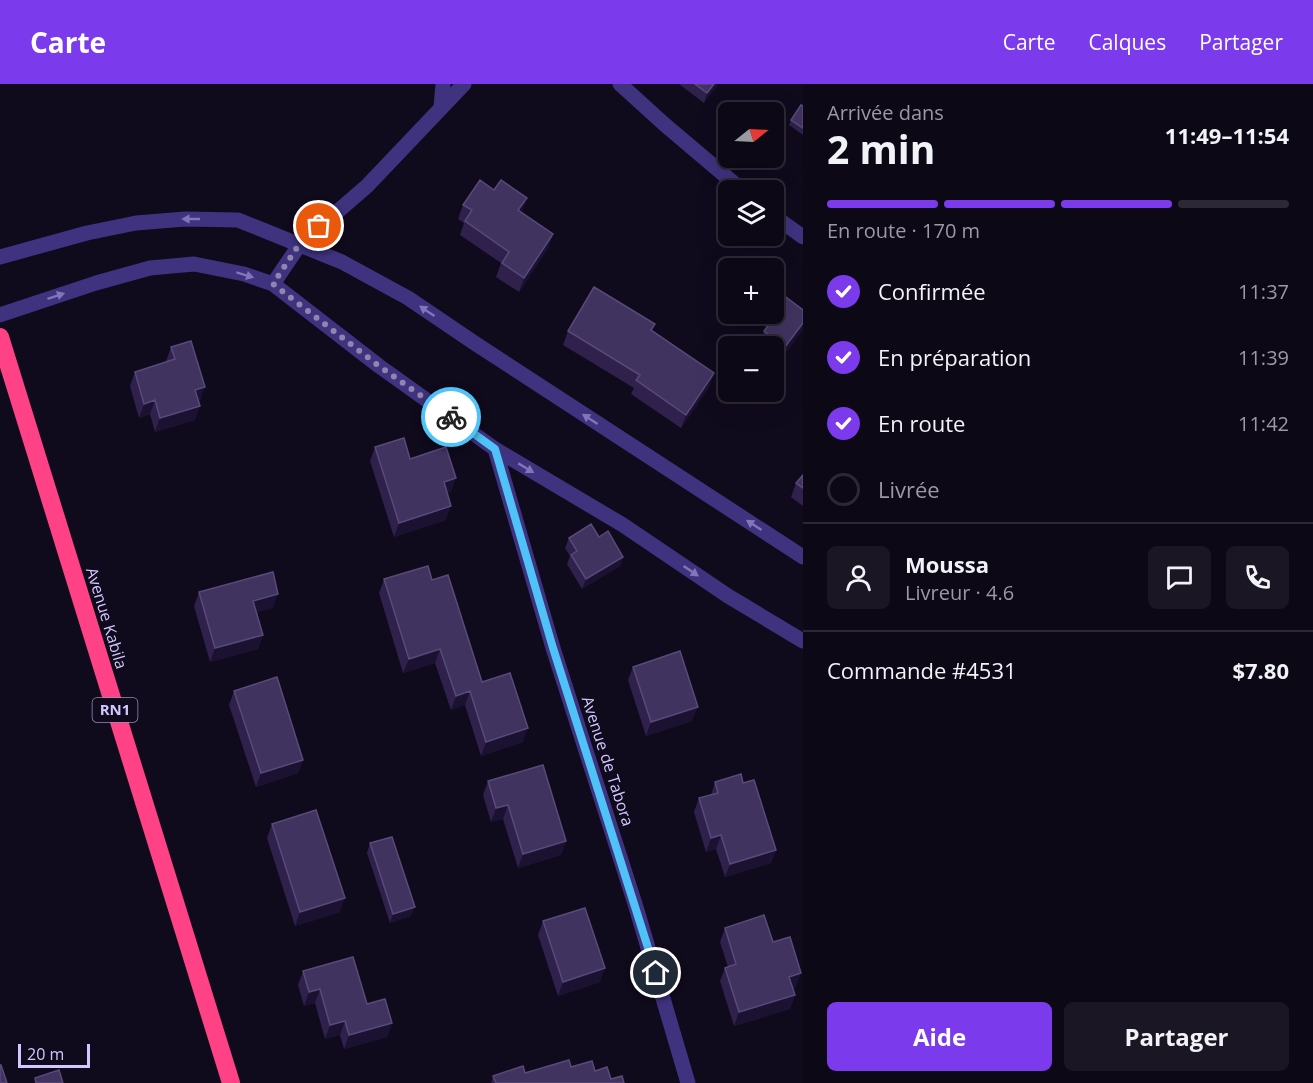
<!DOCTYPE html>
<html lang="fr">
<head>
<meta charset="utf-8">
<style>
  body { margin:0; font-family:"Open Sans",sans-serif; background:#1a1623; color:#f1f3f6; height:100vh; display:flex; flex-direction:column; font-size:22px; white-space:nowrap }
  * { box-sizing:border-box; margin:0 }
  p { font-size:20px; color:#9a9aa1 }
  .icon { flex:none; width:33px; height:33px; fill:none; stroke:currentColor; stroke-width:2; stroke-linecap:round; stroke-linejoin:round }
  .map { position:relative; flex:1; overflow:hidden }
  .details { display:flex; flex-direction:column; background:#0c0816; width:510px }
  .details>* { flex:none }
  .needle { width:39px; rotate:72deg }
  .fabs { position:absolute; left:718px; top:18px; display:grid; gap:12px }
  .fabs a { display:grid; place-items:center; width:66px; height:66px; border-radius:9px; background:#0c0816; box-shadow:0 6px 24px #0002,0 0 0 2px #2c2935; font-size:30px }
  .scale { position:absolute; left:18px; bottom:15px; width:72px; box-sizing:border-box; padding-left:6px; border:3px solid #d4c7ff; border-top:0; font-size:16px; line-height:21px; white-space:nowrap; color:#d4c7ff; -webkit-text-stroke:4px #100a1d; paint-order:stroke }
  .pin { position:absolute; display:grid; place-items:center; width:51px; height:51px; color:#fff; margin:-26px; border:3px solid #fff; border-radius:50%; box-shadow:0 2px 6px #0007 }
  .courier { position:absolute; display:grid; place-items:center; width:60px; height:60px; margin:-30px; border:4px solid #4fc3f7; border-radius:50%; background:#fff; color:#222; box-shadow:0 2px 8px #0007 }
  .head em { font-style:normal; font-weight:700 }
  .head div { display:flex; flex-direction:column-reverse }
  .head { display:flex; align-items:center; justify-content:space-between; height:102px; padding:0 24px }
  h1 { font-size:39px; font-weight:700; line-height:45px }
  .bar { display:grid; grid-template-columns:repeat(4,1fr); gap:9px 6px; align-content:center; height:72px; padding:0 24px }
  .bar i { height:8px; border-radius:4px; background:#2c2935 }
  .bar .current { background:#7c3aed }
  .bar p { grid-column:span 4 }
  .line { display:flex; align-items:center; gap:15px; padding:0 24px; border-top:2px solid #2c2935 }
  .line div { flex:1 }
  .round { display:grid; place-items:center; flex:none; width:63px; height:63px; border-radius:9px; background:#1a1623 }
  ol { padding:0 24px; list-style:none }
  li { display:flex; align-items:center; gap:18px; height:66px }
  li p { margin-inline-start:auto }
  li .icon { padding:6px; border-radius:50%; background:#7c3aed; color:#fff; stroke-width:4 }
  li:last-child { color:#9a9aa1 }
  li i { width:33px; height:33px; border:3px solid #2c2935; border-radius:50% }
  .action { display:flex; gap:12px; margin-top:auto; padding:12px 24px }
  .action a { flex:1; height:69px; border-radius:9px; background:#7c3aed; color:#fff; font-size:24px; font-weight:700; line-height:69px; text-align:center }
  .action a+a { background:#1a1623; color:#f1f3f6 }
  header { display:flex; align-items:center; gap:36px; box-sizing:border-box; height:84px; padding:0 30px; background:#7c3aed; color:#fff }
  header strong { font-size:28px }
  nav { display:flex; gap:33px; margin-inline-start:auto; font-size:21px }
  main { display:flex; flex:1; min-height:0 }
  .map>svg:first-child { display:block }
</style>
</head>
<body>
<header>
<strong>Carte</strong>
<nav><a>Carte</a><a>Calques</a><a>Partager</a></nav>
</header>
<main>
<div class="map">
<svg width="803" height="999" viewBox="0 0 803 999">
  <rect width="100%" height="100%" fill="#100a1d"/>
  <g fill="none" stroke-linecap="round" stroke-linejoin="round">
    <path stroke="#3f327f" stroke-width="15" d="M620 0 664 40 742 106
      M441 23 443 0
      M774 132 803 153
      M0 173 87 149 136 139 185 135 238 136 342 178 408 214 476 260 803 473
      M273 200 300 160 367 102 464 0
      M0 231 96 199 150 184 194 180 244 190 273 200 379 282 495 365 623 441 728 512 803 557
      M495 365 553 564 636 823 688 999"/>
    <path stroke="#ff4286" stroke-width="18" d="M0 253 231 999"/>
  </g>
  <path fill="#2f214c" d="M679 0H718L704 19Z
    M803 22V51L789 41 791 36Z
    M463 121 521 128 553 150 548 164 519 208 496 193 501 179 460 151 464 139 458 135Z
    M803 226 780 277 774 272V262H762L759 261 764 247 767 244 748 230H774Z
    M655 240 652 246 714 289 709 303 681 344 631 310 634 304 563 261 568 247Z
    M171 263 200 317H199L195 336 155 348 150 330 139 334 130 302 135 288 167 278 166 277Z
    M375 363 451 408 447 409 446 436 394 453 370 377Z
    M803 391V422L791 413 796 399Z
    M599 453 623 473 620 482 582 505 567 480 570 472 565 464 569 454Z
    M384 495 432 496 482 598 523 658 481 672 465 621 451 626 435 579 403 589 379 509Z
    M199 508 273 524 257 528 263 551 258 565 210 578 194 522Z
    M633 583 692 637 646 652 628 596Z
    M234 607 303 676 298 689 256 703 229 621Z
    M488 697 566 757 561 771 518 784 503 735 491 738 483 711Z
    M715 698 743 699 776 766 771 779 725 793 716 765 706 768 694 728 699 714 711 711Z
    M272 740 340 828 295 842 267 754Z
    M370 759 411 832 390 839 367 769Z
    M543 837 600 898 558 912 538 851Z
    M725 844 773 858 796 903 793 904 795 911 790 925 734 942 720 897 725 884 728 883 720 858Z
    M303 887 367 920 392 939 387 953 344 965 340 951 325 955 315 919 304 922 298 901Z
    M571 983 595 987 611 995 624 999H491L493 992 525 989Z"/>
  <path fill="#1b1131" d="M714 0H718L704 19 707 9Z
    M527 114 522 128 513 140 518 126Z
    M553 150 548 164 519 208 524 194Z
    M803 239V246L780 277 785 263Z
    M714 289 709 303 681 344 686 331Z
    M205 303 200 317 190 320 195 306Z
    M155 316 150 330 139 334 144 320Z
    M200 322 195 336 155 348 160 334Z
    M456 394 451 408 439 412 444 398Z
    M451 422 446 436 394 453 399 439Z
    M623 473 620 482 582 505 586 495Z
    M278 510 273 524 248 531 253 517Z
    M263 551 258 565 210 578 215 564Z
    M440 565 435 579 403 589 409 575Z
    M470 607 465 621 451 626 456 612Z
    M698 623 692 637 646 652 651 638Z
    M528 644 523 658 481 672 486 658Z
    M303 676 298 689 256 703 261 689Z
    M508 721 503 735 491 738 496 724Z
    M721 751 716 765 706 768 711 754Z
    M566 757 561 771 518 784 523 770Z
    M776 766 771 779 725 793 730 780Z
    M345 814 340 828 295 842 300 828Z
    M415 823 411 832 390 839 393 830Z
    M605 884 600 898 558 912 563 898Z
    M801 889 796 903 784 906 789 893Z
    M320 905 315 919 304 922 309 908Z
    M795 911 790 925 734 942 739 928Z
    M345 937 340 951 325 955 330 941Z
    M392 939 387 953 344 965 349 951Z"/>
  <path fill="#413360" stroke="#584a79" stroke-width="1.5" d="M695 0H714L707 9Z
    M801 21 803 22V44L791 36Z
    M480 96 494 106 501 96 527 114 518 126 553 150 524 194 502 179 509 168 465 137 472 126 463 121Z
    M594 203 655 240 651 246 714 289 686 331 636 296 640 291 568 247Z
    M774 204 803 226V239L785 263 764 247 775 233 771 230H774Z
    M191 257 205 303 195 306 200 322 160 334 155 316 144 320 135 288 175 275 171 263Z
    M404 354 410 375 446 363 456 394 444 398 451 422 399 439 375 363Z
    M803 391V404L796 399Z
    M591 440 599 453 608 447 623 473 586 495 571 471 577 467 569 454Z
    M428 482 432 496 448 491 482 598 510 589 528 644 486 658 470 607 456 612 440 565 409 575 384 495Z
    M273 488 278 510 253 517 263 551 215 564 199 508Z
    M680 567 698 623 651 638 633 583Z
    M277 593 303 676 261 689 234 607Z
    M543 681 566 757 523 770 508 721 496 724 488 697Z
    M741 690 743 699 754 696 776 766 730 780 721 751 711 754 699 714 718 709 715 698Z
    M316 726 345 814 300 828 272 740Z
    M392 753 415 823 393 830 370 759Z
    M585 824 605 884 563 898 543 837Z
    M764 831 773 858 790 853 801 889 789 893 795 911 739 928 725 884 736 880 725 844Z
    M353 873 367 920 385 915 392 939 349 951 345 937 330 941 320 905 309 908 303 887Z
    M569 976 571 983 592 977 595 987 607 983 611 995 622 992 624 999H496L493 992 523 982 525 989Z
    M0 981H1L7 999H0Z
    M59 986 63 999H36L35 994Z"/>
  <defs><path id="oneway-solid" d="M-6-.8H1V-3.2L6.5 0L1 3.2V.8H-6Z" transform="scale(1.5)"/></defs>
  <g fill="#8275b9">
    <use href="#oneway-solid" transform="translate(191 135) rotate(180)"/>
    <use href="#oneway-solid" transform="translate(245 191) rotate(17)"/>
    <use href="#oneway-solid" transform="translate(56 212) rotate(-18)"/>
    <use href="#oneway-solid" transform="translate(427 227) rotate(-146)"/>
    <use href="#oneway-solid" transform="translate(590 335) rotate(-147)"/>
    <use href="#oneway-solid" transform="translate(526 384) rotate(31)"/>
    <use href="#oneway-solid" transform="translate(754 441) rotate(-147)"/>
    <use href="#oneway-solid" transform="translate(691 487) rotate(34)"/>
  </g>
  <g fill="none" stroke-linecap="round" stroke-linejoin="round">
    <path stroke="#8f85b0" stroke-width="6" stroke-dasharray="0 10.8" d="M319 142 300 159 273 200 379 282 451 333"/>
    <path stroke="#4fc3f7" stroke-width="8" d="M451 333 495 365 553 564 656 889"/>
  </g>
  <g text-anchor="middle" stroke-width="6" stroke-linejoin="round" paint-order="stroke">
    <rect fill="#100a1d" stroke="#998ebb" stroke-width="1.5" x="92.5" y="614" width="45" height="24" rx="4.5"/>
    <g font-size="15" font-weight="bold" fill="#d4c7ff">
      <text x="115" y="631">RN1</text>
    </g>
    <g font-size="16" fill="#d4c7ff" stroke="#100a1d">
      <text transform="translate(107 534) rotate(73)" y="6">Avenue Kabila</text>
      <text transform="translate(608 677) rotate(72)" y="6">Avenue de Tabora</text>
    </g>
  </g>
</svg>
<div class="fabs">
<a><svg class="needle" viewBox="-14 -14 28 28"><path d="M0-13l5 13h-10z" fill="#e53935"/><path d="M0 13l5-13h-10z" fill="#9a9aa1"/></svg></a>
<a><svg class="icon" aria-label="layers" viewBox="0 0 24 24"><path d="M12 4l9 5-9 5-9-5zM3 14l9 5 9-5"/></svg></a>
<a>+</a>
<a>−</a>
</div>
<div class="scale">20 m</div>
<div class="pin" style="left:319px;top:142px;background:#ea580c"><svg class="icon" aria-label="bag" viewBox="0 0 24 24"><path d="M5 8h14l-1 12H6zM9 8a3 3 0 0 1 6 0"/></svg></div>
<div class="pin" style="left:656px;top:889px;background:#1f2937"><svg class="icon" aria-label="home" viewBox="0 0 24 24"><path d="M3 11l9-7 9 7M6 9v11h12V9"/></svg></div>
<div class="courier" style="left:451px;top:333px"><svg class="icon" aria-label="bike" viewBox="0 0 24 24"><circle cx="6" cy="16" r="4"/><circle cx="18" cy="16" r="4"/><path d="M6 16l4-8h5l3 8M10 8l3 8H6M13 5h3"/></svg></div>
</div>
<section class="details">
<div class="head"><div><h1>2 min</h1><p>Arrivée dans</p></div><em>11:49–11:54</em></div>
<div class="bar"><i class="current"></i><i class="current"></i><i class="current"></i><i></i><p>En route · 170 m</p></div>
<ol>
<li><svg class="icon" aria-label="check" viewBox="0 0 24 24"><path d="M5 12l5 5 9-10"/></svg>Confirmée<p>11:37</p></li>
<li><svg class="icon" aria-label="check" viewBox="0 0 24 24"><path d="M5 12l5 5 9-10"/></svg>En préparation<p>11:39</p></li>
<li><svg class="icon" aria-label="check" viewBox="0 0 24 24"><path d="M5 12l5 5 9-10"/></svg>En route<p>11:42</p></li>
<li><i></i>Livrée</li>
</ol>
<div class="line" style="height:108px"><a class="round"><svg class="icon" aria-label="person" viewBox="0 0 24 24"><circle cx="12" cy="8" r="4"/><path d="M4 21q1-7 8-7t8 7"/></svg></a><div><b>Moussa</b><p>Livreur · 4.6</p></div><a class="round"><svg class="icon" aria-label="chat" viewBox="0 0 24 24"><path d="M4 5h16v11H9l-5 4z"/></svg></a><a class="round"><svg class="icon" aria-label="phone" viewBox="0 0 24 24"><path d="M5 4h4l2 5-3 2q2 4 5 5l2-3 5 2v4C11 20 4 13 5 4z"/></svg></a></div>
<div class="line" style="height:78px"><div>Commande #4531</div><b>$7.80</b></div>
<div class="action"><a>Aide</a><a>Partager</a></div>
</section>
</main>
</body>
</html>
